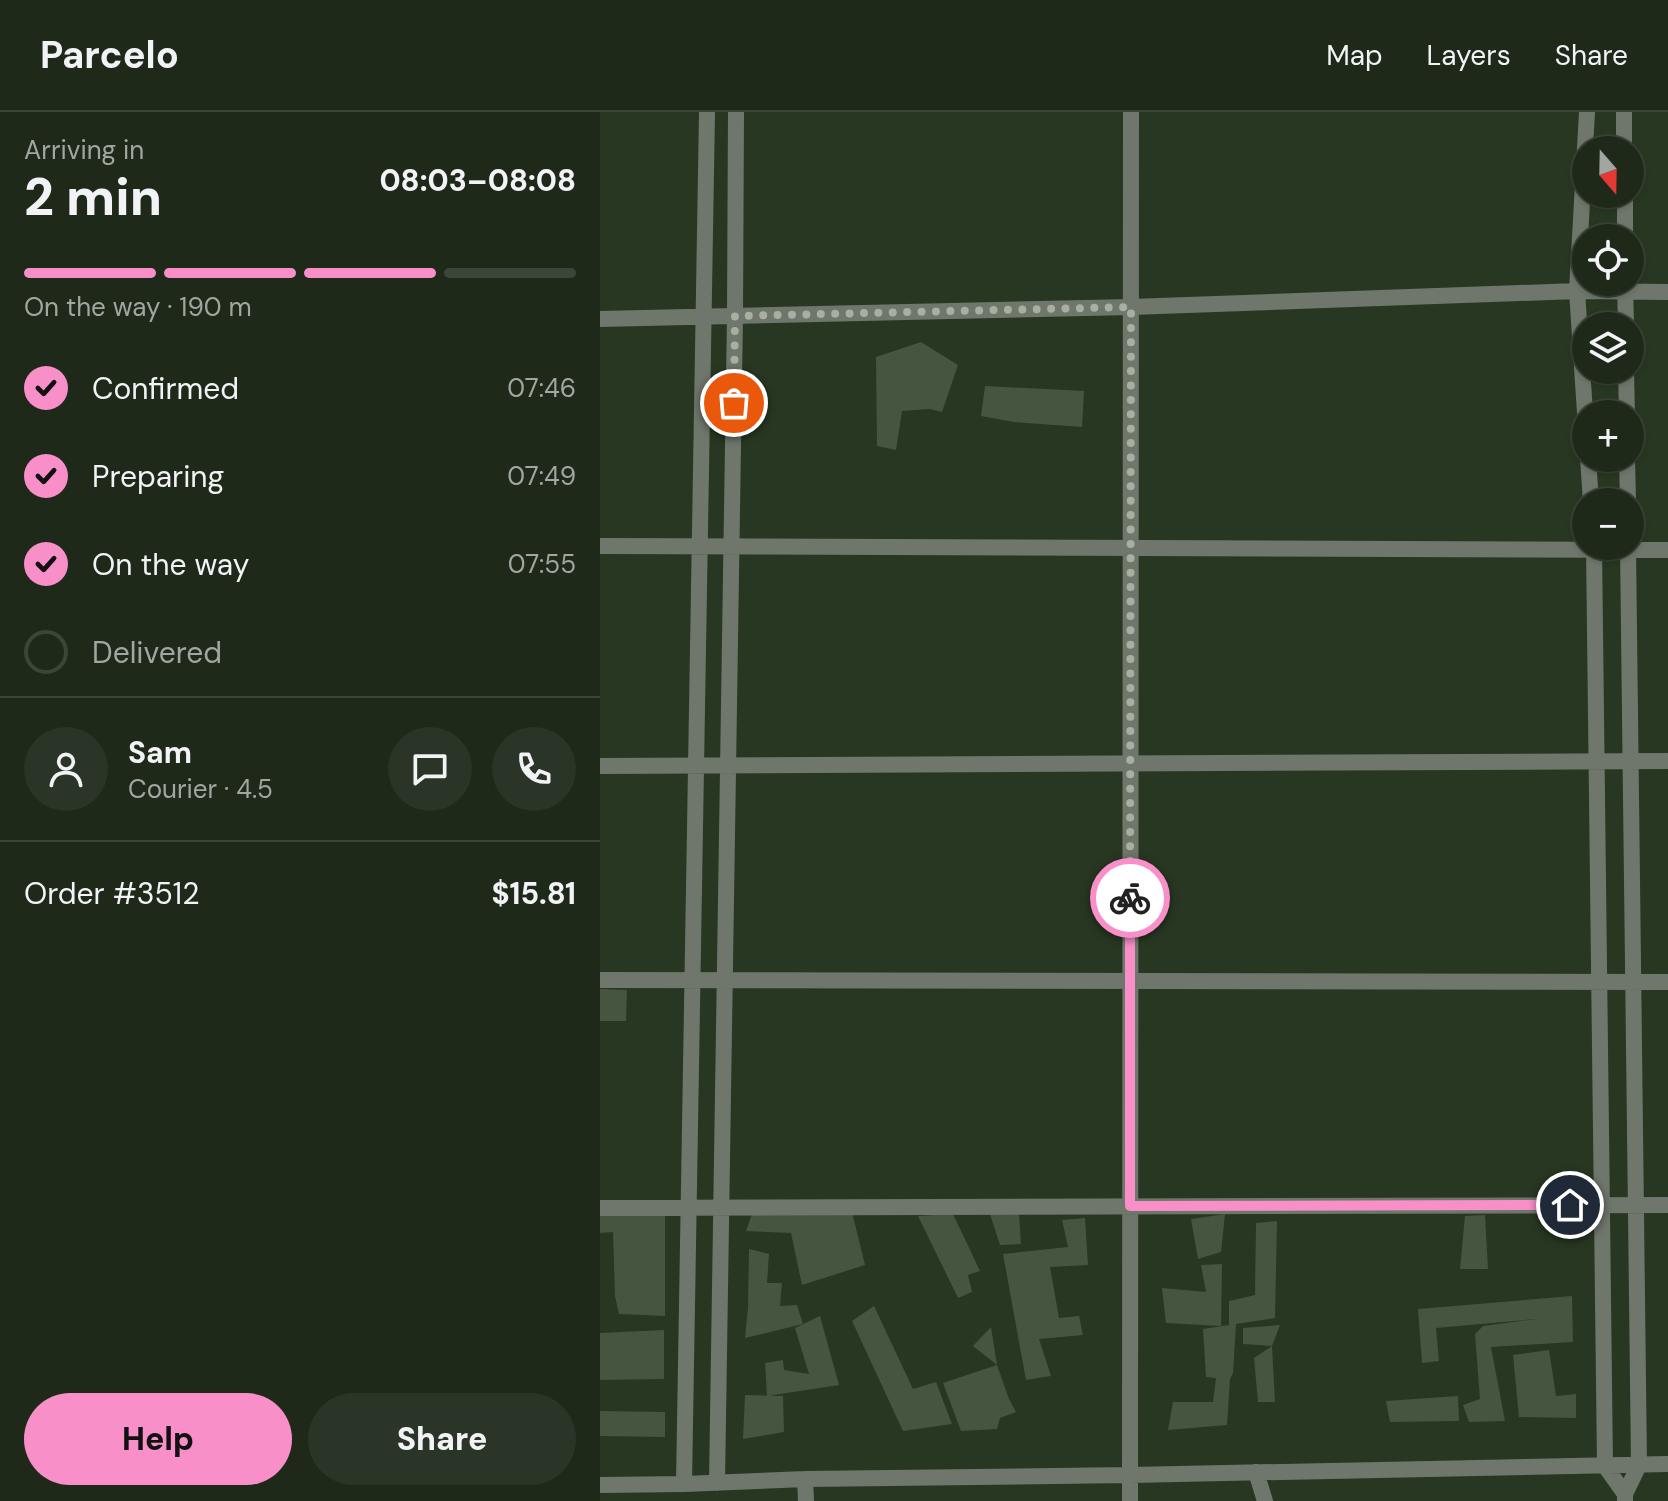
<!DOCTYPE html>
<html lang="en">
<head>
<meta charset="utf-8">
<style>
  body { margin:0; font-family:"DM Sans",sans-serif; background:#2b3527; color:#f1f3f6; height:100vh; display:flex; flex-direction:column; font-size:30px; white-space:nowrap }
  * { box-sizing:border-box; margin:0 }
  p { font-size:26px; color:#a1a6a2 }
  .icon { flex:none; width:44px; height:44px; fill:none; stroke:currentColor; stroke-width:2; stroke-linecap:round; stroke-linejoin:round }
  .map { position:relative; flex:1; overflow:hidden }
  .side { display:flex; flex-direction:column; background:#1e291a; width:600px }
  .side>* { flex:none }
  .needle { width:52px; rotate:160deg }
  .buttons { position:absolute; left:972px; top:24px; display:grid; gap:16px }
  .buttons a { display:grid; place-items:center; width:72px; height:72px; border-radius:50%; background:#1e291a; box-shadow:0 2px 6px #0004,0 0 0 2px #3c4539; font-size:40px }
  .pin { position:absolute; display:grid; place-items:center; width:68px; height:68px; color:#fff; margin:-34px; border:4px solid #fff; border-radius:50%; box-shadow:0 2px 8px #0007 }
  .courier { position:absolute; display:grid; place-items:center; width:80px; height:80px; margin:-40px; border:6px solid #f98fc8; border-radius:50%; background:#fff; color:#222; box-shadow:0 2px 10px #0007 }
  .head em { font-style:normal; font-weight:800 }
  .head div { display:flex; flex-direction:column-reverse }
  .head { display:flex; align-items:center; justify-content:space-between; height:136px; padding:0 24px }
  h1 { font-size:52px; font-weight:800; line-height:60px }
  .bar { display:grid; grid-template-columns:repeat(4,1fr); gap:12px 8px; align-content:center; height:96px; padding:0 24px }
  .bar i { height:10px; border-radius:6px; background:#3c4539 }
  .bar .on { background:#f98fc8 }
  .bar p { grid-column:span 4 }
  .line { display:flex; align-items:center; gap:20px; padding:0 24px; border-top:2px solid #3c4539 }
  .line div { flex:1 }
  .round { display:grid; place-items:center; flex:none; width:84px; height:84px; border-radius:42px; background:#2b3527 }
  ol { padding:0 24px; list-style:none }
  li { display:flex; align-items:center; gap:24px; height:88px }
  li p { margin-inline-start:auto }
  li .icon { padding:8px; border-radius:50%; background:#f98fc8; color:#111; stroke-width:4 }
  li:last-child { color:#a1a6a2 }
  li i { width:44px; height:44px; border:4px solid #3c4539; border-radius:50% }
  .primary-button { display:flex; gap:16px; margin-top:auto; padding:16px 24px }
  .primary-button a { flex:1; height:92px; border-radius:48px; background:#f98fc8; color:#111; font-size:32px; font-weight:800; line-height:92px; text-align:center }
  .primary-button a+a { background:#2b3527; color:#f1f3f6 }
  header { display:flex; align-items:center; gap:48px; box-sizing:border-box; height:112px; padding:0 40px; background:#1e291a; border-bottom:2px solid #3c4539 }
  header strong { font-size:38px }
  nav { display:flex; gap:44px; margin-inline-start:auto; font-size:28px }
  main { display:flex; flex:1; min-height:0 }
  .map>svg:first-child { display:block }
</style>
</head>
<body>
<header>
<strong>Parcelo</strong>
<nav><a>Map</a><a>Layers</a><a>Share</a></nav>
</header>
<main>
<section class="side">
<div class="head"><div><h1>2 min</h1><p>Arriving in</p></div><em>08:03–08:08</em></div>
<div class="bar"><i class="on"></i><i class="on"></i><i class="on"></i><i></i><p>On the way · 190 m</p></div>
<ol>
<li><svg class="icon" aria-label="check" viewBox="0 0 24 24"><path d="M5 12l5 5 9-10"/></svg>Confirmed<p>07:46</p></li>
<li><svg class="icon" aria-label="check" viewBox="0 0 24 24"><path d="M5 12l5 5 9-10"/></svg>Preparing<p>07:49</p></li>
<li><svg class="icon" aria-label="check" viewBox="0 0 24 24"><path d="M5 12l5 5 9-10"/></svg>On the way<p>07:55</p></li>
<li><i></i>Delivered</li>
</ol>
<div class="line" style="height:144px"><a class="round"><svg class="icon" aria-label="person" viewBox="0 0 24 24"><circle cx="12" cy="8" r="4"/><path d="M4 21q1-7 8-7t8 7"/></svg></a><div><b>Sam</b><p>Courier · 4.5</p></div><a class="round"><svg class="icon" aria-label="chat" viewBox="0 0 24 24"><path d="M4 5h16v11H9l-5 4z"/></svg></a><a class="round"><svg class="icon" aria-label="phone" viewBox="0 0 24 24"><path d="M5 4h4l2 5-3 2q2 4 5 5l2-3 5 2v4C11 20 4 13 5 4z"/></svg></a></div>
<div class="line" style="height:104px"><div>Order #3512</div><b>$15.81</b></div>
<div class="primary-button"><a>Help</a><a>Share</a></div>
</section>
<div class="map">
<svg width="1068" height="1389" viewBox="0 0 1068 1389">
  <rect width="100%" height="100%" fill="#283722"/>
  <path fill="#45553f" d="M321 230 358 253 342 300 330 297 302 299 296 338 277 334 276 245Z
    M385 274 484 279 482 315 414 310 381 304Z
    M0 877 27 878 26 909H0Z
    M0 1099 65 1100V1204L19 1202 15 1184 13 1120 0 1121Z
    M153 1099 252 1100 265 1153 202 1173 191 1121 146 1119Z
    M353 1102 380 1159 368 1163 372 1180 358 1186 318 1104Z
    M390 1102H419L421 1132 400 1133Z
    M625 1102 621 1140 598 1147 591 1107Z
    M885 1103 888 1157H860L865 1104Z
    M485 1106 488 1153 450 1155 459 1206 479 1204 483 1223 439 1227 451 1264 426 1268 403 1142 468 1135 462 1108Z
    M677 1109 675 1206 636 1212 633 1261 630 1267 627 1313 568 1318 573 1290H613L616 1266 606 1265 603 1217 629 1213V1189L655 1183 656 1111Z
    M149 1137 169 1142 167 1171H182L180 1194 197 1193 203 1212 145 1226 148 1196Z
    M622 1152 621 1214 566 1211 562 1176 606 1180 601 1153Z
    M972 1184 973 1230 891 1235 905 1309 869 1310 863 1293 880 1287 875 1222 883 1214 936 1207 836 1216 839 1249 822 1251 818 1197Z
    M274 1194 313 1277 336 1270 352 1312 303 1319 252 1209Z
    M220 1204 239 1273 167 1284 165 1251 183 1248 184 1258 209 1262 195 1216Z
    M680 1213 672 1234 643 1232V1216Z
    M391 1215 397 1253 373 1234Z
    M64 1218V1267L0 1268V1221Z
    M672 1234 675 1290H658L654 1246Z
    M949 1238 956 1284 976 1282V1306L919 1305 913 1243Z
    M397 1253 409 1287 416 1300 400 1306 397 1317 361 1319 343 1271Z
    M145 1283 183 1284 184 1320 143 1327Z
    M858 1284 859 1309 790 1310 786 1289Z
    M0 1299 65 1300V1325L0 1324Z"/>
  <g fill="none" stroke-linecap="round" stroke-linejoin="round">
    <path stroke="#6f776c" stroke-width="16" d="M1024 0V38
      M1025 82V126
      M1025 172 1026 214
      M0 207 531 195 977 179 1068 180
      M1026 258 1027 302
      M986 316 977 179 987 0
      M988 346 991 390
      M1027 346 1028 390
      M0 434 1068 438
      M994 434 1005 1354 1025 1382
      M0 654 1068 649
      M0 868 1068 870
      M0 1096 1068 1093
      M656 1360 665 1389
      M205 1367 206 1389
      M117 1371 135 204 136 0
      M84 1372 107 0
      M0 1373 84 1372 205 1367 530 1363 1068 1352
      M530 1389 531 0
      M1025 1389V1382L1039 1353 1028 434"/>
  </g>
  <g fill="none" stroke-linecap="round" stroke-linejoin="round">
    <path stroke="#a5b0a0" stroke-width="8" stroke-dasharray="0 14.4" d="M134 291 135 204 531 195 530 786"/>
    <path stroke="#f98fc8" stroke-width="10" d="M530 786V1094L970 1093"/>
  </g>
</svg>
<div class="buttons">
<a><svg class="needle" viewBox="-14 -14 28 28"><path d="M0-13l5 13h-10z" fill="#e53935"/><path d="M0 13l5-13h-10z" fill="#a1a6a2"/></svg></a>
<a><svg class="icon" aria-label="locate" viewBox="0 0 24 24"><circle cx="12" cy="12" r="6"/><path d="M12 2v4M12 18v4M2 12h4M18 12h4"/></svg></a>
<a><svg class="icon" aria-label="layers" viewBox="0 0 24 24"><path d="M12 4l9 5-9 5-9-5zM3 14l9 5 9-5"/></svg></a>
<a>+</a>
<a>−</a>
</div>
<div class="pin" style="left:134px;top:291px;background:#ea580c"><svg class="icon" aria-label="bag" viewBox="0 0 24 24"><path d="M5 8h14l-1 12H6zM9 8a3 3 0 0 1 6 0"/></svg></div>
<div class="pin" style="left:970px;top:1093px;background:#1f2937"><svg class="icon" aria-label="home" viewBox="0 0 24 24"><path d="M3 11l9-7 9 7M6 9v11h12V9"/></svg></div>
<div class="courier" style="left:530px;top:786px"><svg class="icon" aria-label="bike" viewBox="0 0 24 24"><circle cx="6" cy="16" r="4"/><circle cx="18" cy="16" r="4"/><path d="M6 16l4-8h5l3 8M10 8l3 8H6M13 5h3"/></svg></div>
</div>
</main>
</body>
</html>
